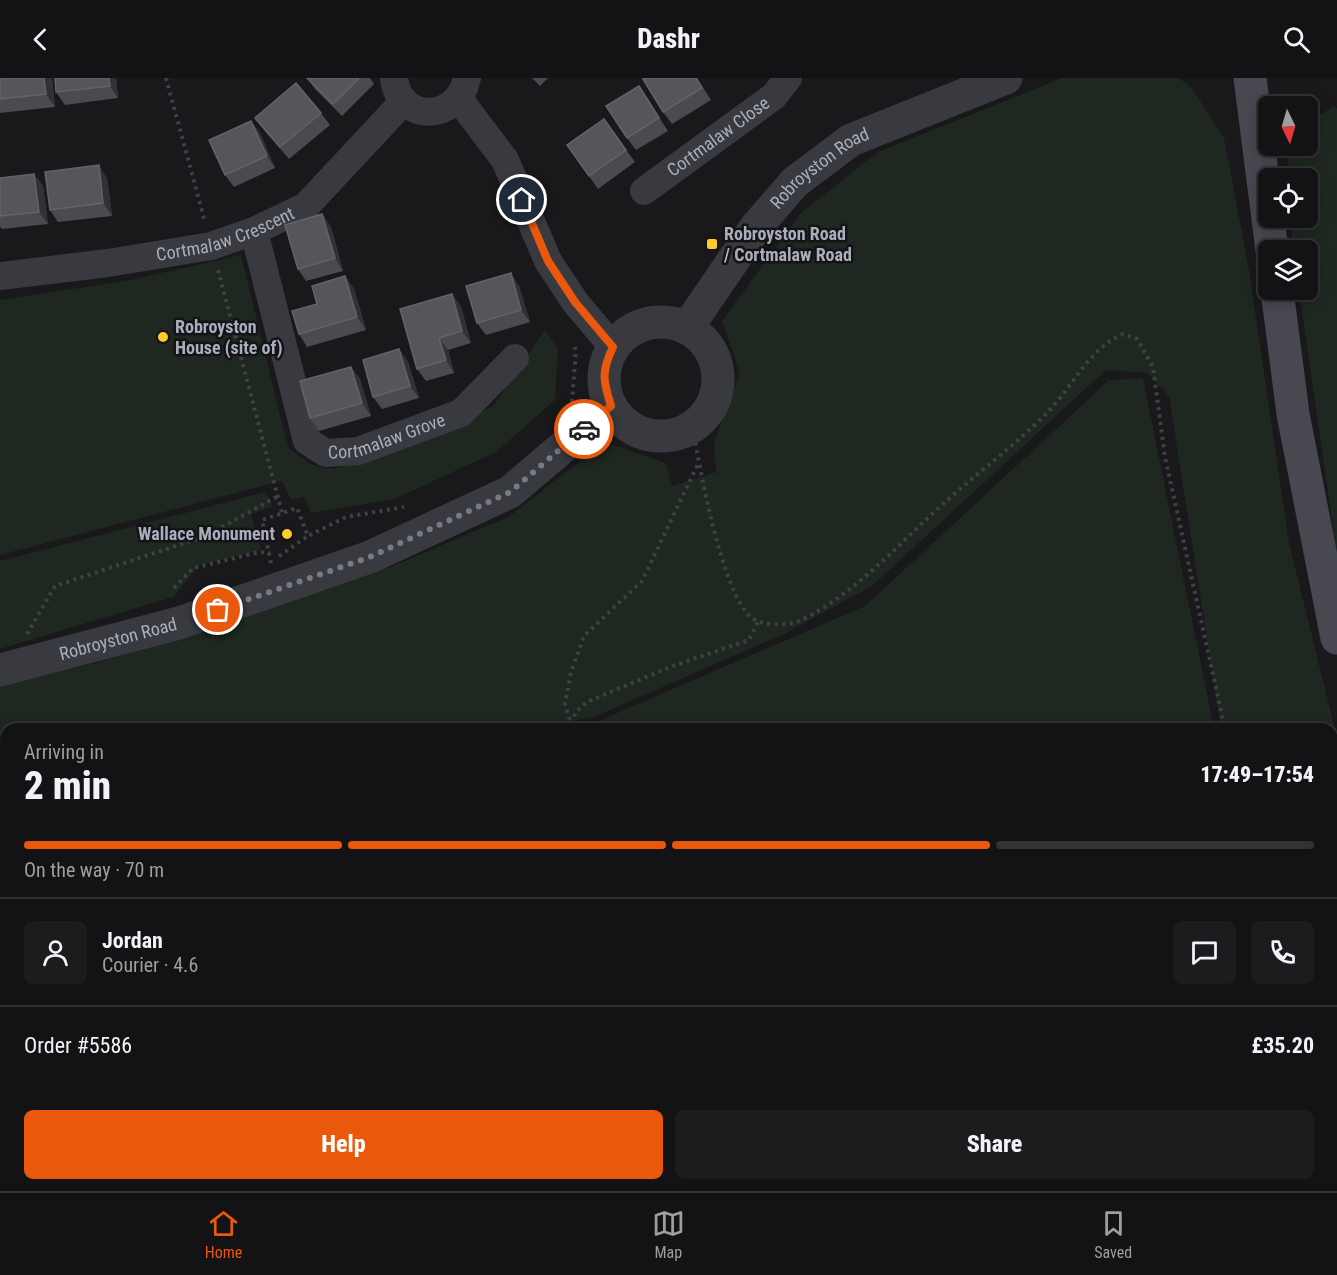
<!DOCTYPE html>
<html lang="en">
<head>
<meta charset="utf-8">
<style>
  body { margin:0; font-family:"Roboto Condensed",sans-serif; background:#1c1b1d; color:#f1f3f6; height:100vh; display:flex; flex-direction:column; font-size:22px; white-space:nowrap }
  * { box-sizing:border-box; margin:0 }
  p { font-size:20px; color:#9d9ea0 }
  .icon { flex:none; width:33px; height:33px; fill:none; stroke:currentColor; stroke-width:2; stroke-linecap:round; stroke-linejoin:round }
  .map { position:relative; flex:1; overflow:hidden }
  .sheet { position:absolute; left:0px; top:645px; width:1338px; height:468px; display:flex; flex-direction:column; background:#131214; border-radius:18px 18px 0 0; box-shadow:0 3px 15px #0003,0 0 0 2px #323234 }
  .sheet>* { flex:none }
  .needle { width:39px; rotate:175deg }
  .tools { position:absolute; left:1258px; top:18px; display:grid; gap:12px }
  .tools a { display:grid; place-items:center; width:60px; height:60px; border-radius:9px; background:#131214; box-shadow:0 3px 15px #0003,0 0 0 2px #323234; font-size:30px }
  .pin { position:absolute; display:grid; place-items:center; width:51px; height:51px; color:#fff; margin:-26px; border:3px solid #fff; border-radius:50%; box-shadow:0 2px 6px #0007 }
  .courier { position:absolute; display:grid; place-items:center; width:60px; height:60px; margin:-30px; border:4px solid #ea580c; border-radius:50%; background:#fff; color:#222; box-shadow:0 2px 8px #0007 }
  .overview em { font-style:normal; font-weight:800 }
  .overview div { display:flex; flex-direction:column-reverse }
  .overview { display:flex; align-items:center; justify-content:space-between; height:102px; padding:0 24px }
  h1 { font-size:39px; font-weight:800; line-height:45px }
  .bar { display:grid; grid-template-columns:repeat(4,1fr); gap:9px 6px; align-content:center; height:72px; padding:0 24px }
  .bar i { height:8px; border-radius:4px; background:#323234 }
  .bar .selected { background:#ea580c }
  .bar p { grid-column:span 4 }
  .line { display:flex; align-items:center; gap:15px; padding:0 24px; border-top:2px solid #323234 }
  .line div { flex:1 }
  .round { display:grid; place-items:center; flex:none; width:63px; height:63px; border-radius:9px; background:#1c1b1d }
  .primary-button { display:flex; gap:12px; margin-top:auto; padding:12px 24px }
  .primary-button a { flex:1; height:69px; border-radius:9px; background:#ea580c; color:#fff; font-size:24px; font-weight:800; line-height:69px; text-align:center }
  .primary-button a+a { background:#1c1b1d; color:#f1f3f6 }
  header { display:flex; justify-content:space-between; align-items:center; height:78px; padding:0 24px; background:#131214; font-size:27px; font-weight:800 }
  .tab-bar { display:flex; justify-content:space-around; align-items:center; height:84px; border-top:2px solid #323234; background:#131214; font-size:16px; color:#9d9ea0 }
  .tab-bar a { display:grid; justify-items:center; gap:3px }
  .tab-bar .selected { color:#ea580c }
  .map>svg:first-child { display:block }
</style>
</head>
<body>
<header><svg class="icon" aria-label="back" viewBox="0 0 24 24"><path d="M15 5l-7 7 7 7"/></svg>Dashr<svg class="icon" aria-label="search" viewBox="0 0 24 24"><circle cx="10" cy="10" r="6"/><path d="M15 15l6 6"/></svg></header>
<div class="map">
<svg width="1337" height="1113" viewBox="0 0 1337 1113">
  <rect width="100%" height="100%" fill="#19181b"/>
  <path fill="#1e2720" d="M1062 0H1179L1192 10 1224 60 1249 192 1289 465 1337 659V799L1332 801V651H1221L1169 318 1147 295 1106 292 872 508 786 555 594 639 521 651H6V776L0 778V607L96 585 388 490 510 438 604 364 666 385 672 408 716 394 714 365 740 295 722 243 801 135 878 74Z
    M1334 28 1337 31V478L1299 212H1308V172H1293L1291 140H1308V100H1289L1287 68H1308V45Z
    M241 177 288 369 310 386 333 391 423 364 494 327 545 252 558 271 555 322 496 374 395 421 311 435 304 419 291 422 282 403 0 477V222L130 202Z
    M1143 300 1214 651H580L865 528 1109 302Z
    M266 414 272 429 251 436 261 472 200 487 173 519 0 571V483Z
    M6 786V1055H0V788Z
    M547 1107H845L797 1113H589Z"/>
  <g fill="none" stroke-linecap="round" stroke-linejoin="round">
    <path stroke="#2d3640" stroke-width="8" d="M1332 840 1337 839
      M0 970 6 969
      M1023 1113 1040 1107"/>
    <path stroke="#3f4147" stroke-width="4" stroke-dasharray="3 4.5" stroke-linecap="butt" d="M166 0 205 144
      M218 192 282 435
      M572 324 576 272 573 266
      M693 350C699 388 723 518 751 539 761 548 787 548 799 543 856 516 897 467 943 426 976 396 1014 368 1046 336 1072 310 1089 270 1123 256L1137 261 1153 289 1165 379 1225 651
      M279 478 308 458
      M271 485 262 442 297 430 308 458 346 439 404 429
      M174 510 193 490 260 474 270 475
      M27 556 55 508 206 458 278 418
      M573 646 575 635 587 624 670 589 749 562 758 544
      M572 649 565 626 571 594 584 558 642 503 698 386
      M0 1089H6
      M446 1107 479 1113
      M515 1113 518 1107
      M943 1113 962 1107"/>
    <g stroke="#393a40" stroke-width="28">
      <path d="M394 0C399 46 458 44 467 0"/>
      <path d="M459 21 505 82 548 183 575 224 613 269"/>
      <path id="s1" d="M644 113 774 18 788 0"/>
      <path id="s2" d="M254 153 307 363 326 375 358 373 461 335 515 280"/>
      <path id="s3" d="M0 198 108 185 211 168 254 153 306 128 404 23"/>
    </g>
    <g stroke="#393a40" stroke-width="33">
      <circle cx="661" cy="301" r="57"/>
      <path id="s4" d="M687 250 756 149 795 104 851 62 1006 0"/>
      <path id="s5" d="M0 592 179 545 370 479 510 414 611 328"/>
    </g>
    <path stroke="#474850" stroke-width="33" d="M1250 0 1272 172
      M1277 212 1293 336 1337 560"/>
  </g>
  <path fill="#4a4a50" d="M0 0H52L55 29 0 35Z
    M116 0 118 20 65 27 56 14Z
    M307 0H370L374 6 342 38 315 11Z
    M532 0H548L540 8Z
    M645 0H697L711 22 672 46 663 34Z
    M639 8 668 53 636 72 627 60Z
    M321 35 330 47 289 81 264 52 255 40Z
    M604 41 635 84 598 111 567 67Z
    M251 43 260 55 275 90 234 109 225 97Z
    M34 96 43 108 48 146 2 151 0 149V100Z
    M107 100 112 138 58 144 50 132Z
    M322 136 331 149 343 193 306 203 298 191Z
    M345 198 354 211 366 252 307 269 299 256 317 226Z
    M519 208 530 244 486 257 477 245Z
    M452 216 461 229 471 265 448 272 454 295 426 303 417 291Z
    M399 271 408 284 419 320 382 331 373 319Z
    M351 289 360 301 371 338 319 353 310 340Z"/>
  <path fill="#323236" d="M44 0H52L55 29 46 16Z
    M109 0H116L118 20 110 8Z
    M639 8 648 20 668 53 659 40Z
    M251 43 260 55 275 90 267 78Z
    M99 87 107 100 112 138 103 125Z
    M34 96 43 108 48 146 39 134Z
    M322 136 331 149 343 193 335 180Z
    M511 195 519 208 530 244 521 232Z
    M345 198 354 211 366 252 357 239Z
    M452 216 461 229 471 265 462 253Z
    M439 260 448 272 454 295 446 282Z
    M399 271 408 284 419 320 410 308Z
    M351 289 360 301 371 338 362 325Z"/>
  <path fill="#55555c" stroke="#62636b" stroke-width="1.5" d="M0 0H44L46 16 0 21Z
    M55 0H109L110 8 56 14Z
    M307 0H359L333 26Z
    M645 0H696L702 10 663 34 643 1Z
    M296 5 321 35 280 69 255 40Z
    M639 8 659 40 627 60 606 28Z
    M604 41 626 72 589 98 567 67Z
    M251 43 267 78 225 97 209 62Z
    M99 87 103 125 50 132 45 94Z
    M34 96 39 134 0 138V100Z
    M322 136 335 180 298 191 285 147Z
    M511 195 521 232 477 245 466 208Z
    M345 198 357 239 299 256 292 233 317 226 312 208Z
    M452 216 462 253 439 260 446 282 417 291 400 231Z
    M399 271 410 308 373 319 363 282Z
    M351 289 362 325 310 340 300 303Z"/>
  <g fill="none" stroke-linecap="round" stroke-linejoin="round">
    <path stroke="#777a84" stroke-width="6" stroke-dasharray="0 10.8" d="M218 532 370 479 510 414 584 351"/>
    <path stroke="#ea580c" stroke-width="8" d="M522 122 548 183 575 224 613 269C601 294 603 302 611 328L584 351"/>
  </g>
  <g fill="#ffca2c" stroke="#141316" stroke-width="2">
    <rect x="706" y="160" width="12" height="12" rx="3"/>
    <circle cx="163" cy="259" r="6"/>
    <circle cx="287" cy="456" r="6"/>
  </g>
  <g text-anchor="middle" stroke-width="5" stroke-linejoin="round" paint-order="stroke">
    <g font-size="18" fill="#aaaebc" stroke="#141316">
      <text dy="6" stroke="none"><textPath href="#s1" startOffset="92">Cortmalaw Close</textPath></text>
      <text dy="6" stroke="none"><textPath href="#s4" startOffset="210">Robroyston Road</textPath></text>
      <text dy="6" stroke="none"><textPath href="#s3" startOffset="230">Cortmalaw Crescent</textPath></text>
      <text dy="6" stroke="none"><textPath href="#s2" startOffset="302">Cortmalaw Grove</textPath></text>
      <text dy="6" stroke="none"><textPath href="#s5" startOffset="122">Robroyston Road</textPath></text>
    </g>
    <g font-size="18" font-weight="bold" fill="#aaaebc" stroke="#141316" text-anchor="start">
      <text x="724" y="162">Robroyston Road<tspan x="724" dy="21">/ Cortmalaw Road</tspan></text>
      <text x="175" y="255">Robroyston<tspan x="175" dy="21">House (site of)</tspan></text>
      <text x="275" y="462" text-anchor="end">Wallace Monument</text>
    </g>
  </g>
</svg>
<div class="tools">
<a><svg class="needle" viewBox="-14 -14 28 28"><path d="M0-13l5 13h-10z" fill="#e53935"/><path d="M0 13l5-13h-10z" fill="#9d9ea0"/></svg></a>
<a><svg class="icon" aria-label="locate" viewBox="0 0 24 24"><circle cx="12" cy="12" r="6"/><path d="M12 2v4M12 18v4M2 12h4M18 12h4"/></svg></a>
<a><svg class="icon" aria-label="layers" viewBox="0 0 24 24"><path d="M12 4l9 5-9 5-9-5zM3 14l9 5 9-5"/></svg></a>
</div>
<div class="pin" style="left:218px;top:532px;background:#ea580c"><svg class="icon" aria-label="bag" viewBox="0 0 24 24"><path d="M5 8h14l-1 12H6zM9 8a3 3 0 0 1 6 0"/></svg></div>
<div class="pin" style="left:522px;top:122px;background:#1f2937"><svg class="icon" aria-label="home" viewBox="0 0 24 24"><path d="M3 11l9-7 9 7M6 9v11h12V9"/></svg></div>
<div class="courier" style="left:584px;top:351px"><svg class="icon" aria-label="car" viewBox="0 0 24 24"><path d="M5 17H2v-5l4-1 3-4h7l3 4 3 1v5h-3M9 17h6M6 11h13"/><circle cx="7" cy="17" r="2"/><circle cx="17" cy="17" r="2"/></svg></div>
<section class="sheet">
<div class="overview"><div><h1>2 min</h1><p>Arriving in</p></div><em>17:49–17:54</em></div>
<div class="bar"><i class="selected"></i><i class="selected"></i><i class="selected"></i><i></i><p>On the way · 70 m</p></div>
<div class="line" style="height:108px"><a class="round"><svg class="icon" aria-label="person" viewBox="0 0 24 24"><circle cx="12" cy="8" r="4"/><path d="M4 21q1-7 8-7t8 7"/></svg></a><div><b>Jordan</b><p>Courier · 4.6</p></div><a class="round"><svg class="icon" aria-label="chat" viewBox="0 0 24 24"><path d="M4 5h16v11H9l-5 4z"/></svg></a><a class="round"><svg class="icon" aria-label="phone" viewBox="0 0 24 24"><path d="M5 4h4l2 5-3 2q2 4 5 5l2-3 5 2v4C11 20 4 13 5 4z"/></svg></a></div>
<div class="line" style="height:78px"><div>Order #5586</div><b>£35.20</b></div>
<div class="primary-button"><a>Help</a><a>Share</a></div>
</section>
</div>
<nav class="tab-bar">
<a class="selected"><svg class="icon" aria-label="home" viewBox="0 0 24 24"><path d="M3 11l9-7 9 7M6 9v11h12V9"/></svg>Home</a>
<a><svg class="icon" aria-label="map" viewBox="0 0 24 24"><path d="M3 6l6-2 6 2 6-2v14l-6 2-6-2-6 2zM9 4v14M15 6v14"/></svg>Map</a>
<a><svg class="icon" aria-label="saved" viewBox="0 0 24 24"><path d="M7 4h10v16l-5-4-5 4z"/></svg>Saved</a>
</nav>
</body>
</html>
